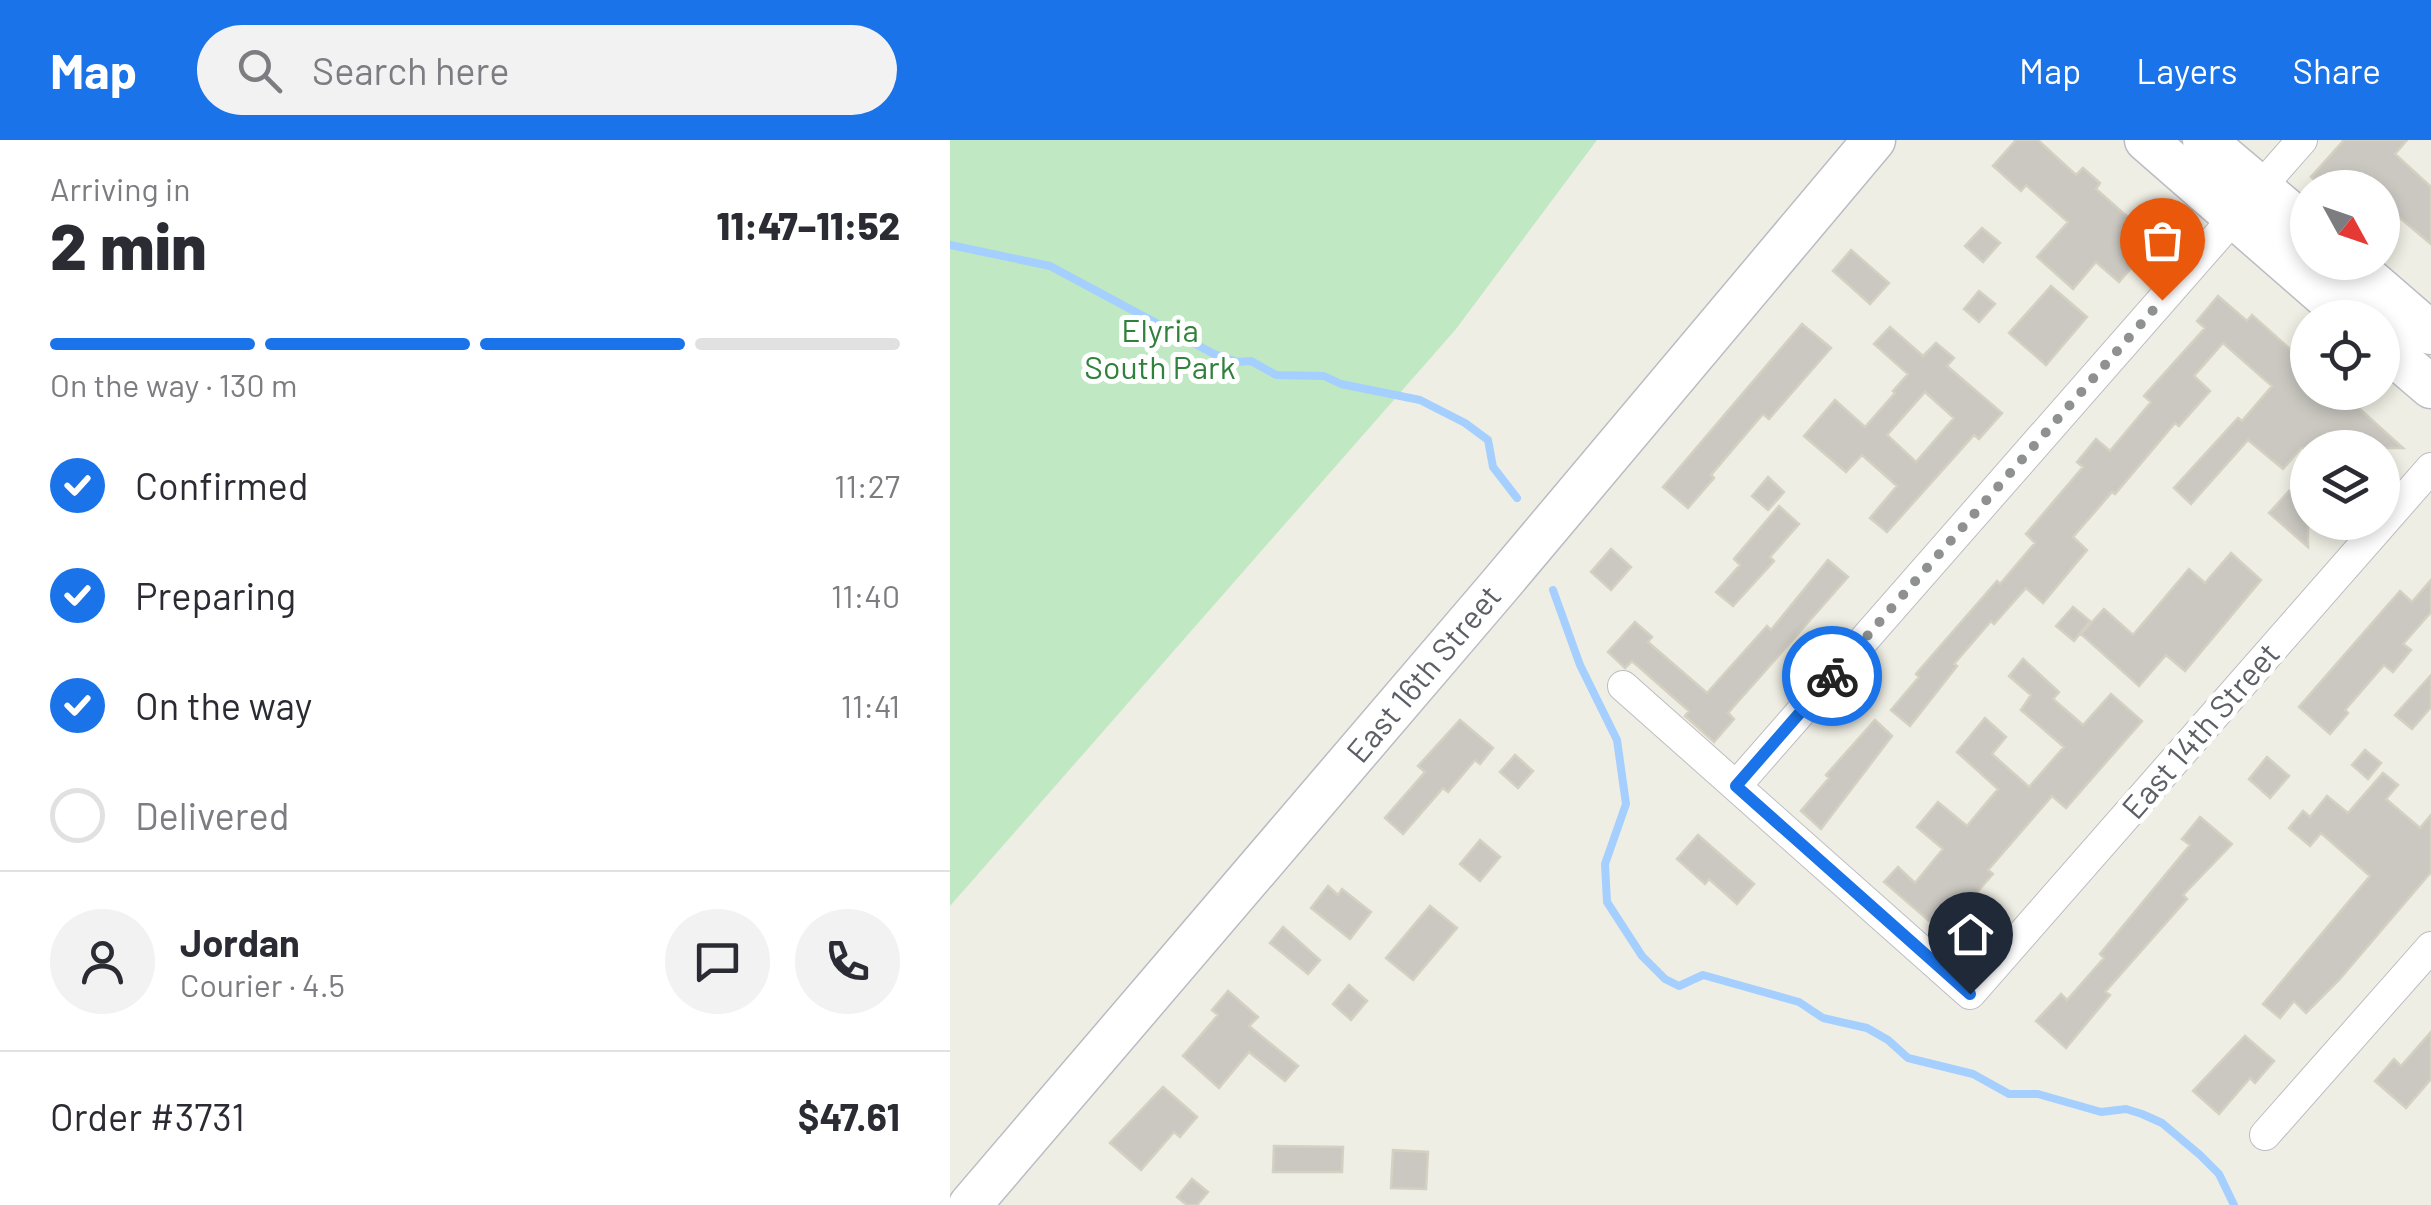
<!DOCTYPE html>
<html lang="en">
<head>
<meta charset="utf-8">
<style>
  body { margin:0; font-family:Barlow,sans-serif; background:#f2f2f3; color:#2b2b33; height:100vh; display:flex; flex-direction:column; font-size:38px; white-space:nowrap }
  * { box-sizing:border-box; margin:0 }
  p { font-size:32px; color:#7c7c81 }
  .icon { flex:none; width:55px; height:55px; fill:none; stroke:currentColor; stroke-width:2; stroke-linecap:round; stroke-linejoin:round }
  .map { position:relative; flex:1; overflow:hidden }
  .panel { display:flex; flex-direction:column; background:#fff; width:950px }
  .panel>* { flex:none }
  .needle { width:65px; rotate:130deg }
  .buttons { position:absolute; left:1340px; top:30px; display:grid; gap:20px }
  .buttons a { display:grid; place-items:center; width:110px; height:110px; border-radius:50%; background:#fff; box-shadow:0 5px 15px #0003; font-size:50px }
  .pin { position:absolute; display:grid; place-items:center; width:85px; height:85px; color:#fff; margin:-102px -42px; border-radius:50% 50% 50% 0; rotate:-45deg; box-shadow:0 0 10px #0007 }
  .pin .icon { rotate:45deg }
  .courier { position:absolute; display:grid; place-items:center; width:100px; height:100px; margin:-50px; border:8px solid #1a73e8; border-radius:50%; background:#fff; color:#222; box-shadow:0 2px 12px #0007 }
  .overview em { font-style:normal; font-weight:800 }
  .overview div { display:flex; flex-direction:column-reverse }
  .overview { display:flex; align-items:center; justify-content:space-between; height:170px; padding:0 50px }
  h1 { font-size:65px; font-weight:800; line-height:75px }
  .bar { display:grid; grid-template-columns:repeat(4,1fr); gap:15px 10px; align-content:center; height:120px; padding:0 50px }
  .bar i { height:12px; border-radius:8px; background:#e1e1e2 }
  .bar .on { background:#1a73e8 }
  .bar p { grid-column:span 4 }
  .line { display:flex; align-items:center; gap:25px; padding:0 50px; border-top:2px solid #e1e1e2 }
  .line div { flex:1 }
  .round { display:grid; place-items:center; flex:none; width:105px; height:105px; border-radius:52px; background:#f2f2f3 }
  ol { padding:0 50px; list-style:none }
  li { display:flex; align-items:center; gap:30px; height:110px }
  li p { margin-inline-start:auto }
  li .icon { padding:10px; border-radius:50%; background:#1a73e8; color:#fff; stroke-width:4 }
  li:last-child { color:#7c7c81 }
  li i { width:55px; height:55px; border:5px solid #e1e1e2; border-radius:50% }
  header { display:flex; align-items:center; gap:60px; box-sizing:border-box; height:140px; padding:0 50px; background:#1a73e8; color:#fff }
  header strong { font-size:48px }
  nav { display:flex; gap:55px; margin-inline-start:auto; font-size:35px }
  .search { width:700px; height:90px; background:#f2f2f3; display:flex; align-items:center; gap:25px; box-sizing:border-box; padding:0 35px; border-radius:55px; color:#7c7c81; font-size:38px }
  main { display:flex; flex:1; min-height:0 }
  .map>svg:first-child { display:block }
</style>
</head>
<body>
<header>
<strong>Map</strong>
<div class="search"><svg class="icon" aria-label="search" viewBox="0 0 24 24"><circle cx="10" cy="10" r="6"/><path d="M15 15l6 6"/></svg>Search here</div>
<nav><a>Map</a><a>Layers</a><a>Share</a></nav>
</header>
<main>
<section class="panel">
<div class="overview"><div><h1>2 min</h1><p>Arriving in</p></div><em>11:47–11:52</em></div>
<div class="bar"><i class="on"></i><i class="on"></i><i class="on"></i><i></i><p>On the way · 130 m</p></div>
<ol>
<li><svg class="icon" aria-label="check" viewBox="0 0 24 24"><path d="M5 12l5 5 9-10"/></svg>Confirmed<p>11:27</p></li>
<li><svg class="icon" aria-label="check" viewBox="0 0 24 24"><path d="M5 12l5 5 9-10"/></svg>Preparing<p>11:40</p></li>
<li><svg class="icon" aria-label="check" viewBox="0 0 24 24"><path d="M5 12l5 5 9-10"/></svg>On the way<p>11:41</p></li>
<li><i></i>Delivered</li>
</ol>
<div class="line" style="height:180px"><a class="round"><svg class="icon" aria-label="person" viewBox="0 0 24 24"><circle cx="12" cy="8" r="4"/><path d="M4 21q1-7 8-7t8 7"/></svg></a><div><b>Jordan</b><p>Courier · 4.5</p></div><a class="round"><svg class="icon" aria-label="chat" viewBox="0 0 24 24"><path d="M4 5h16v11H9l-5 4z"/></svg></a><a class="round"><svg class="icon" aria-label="phone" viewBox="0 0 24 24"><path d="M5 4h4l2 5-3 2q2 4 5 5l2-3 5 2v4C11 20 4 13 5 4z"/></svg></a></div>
<div class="line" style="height:130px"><div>Order #3731</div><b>$47.61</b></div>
</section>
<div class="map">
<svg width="1481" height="1065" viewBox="0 0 1481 1065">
  <rect width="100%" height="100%" fill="#efeee4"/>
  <path fill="#c0e8c3" d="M0 0H647L506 189 0 766Z"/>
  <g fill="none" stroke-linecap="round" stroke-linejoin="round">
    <path stroke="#a4cfff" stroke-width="8" d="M0 105 100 126 264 214 287 222 301 221 326 235 374 236 391 244 470 260 515 283 538 300 543 327 567 358
      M603 450 630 525 667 600 676 664 655 724 657 762 692 816 715 839 729 846 753 835 849 862 873 878 917 888 938 900 958 918 1023 934 1059 954H1088L1151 972 1176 969 1192 974 1212 983 1250 1015 1269 1034 1284 1065"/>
  </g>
  <path fill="#cac8c1" stroke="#d4d0c2" stroke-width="2.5" fill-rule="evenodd" d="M1066 0H1088L1126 35 1133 28 1150 43 1146 49 1180 79 1185 73 1201 87 1196 93 1205 101 1169 142 1146 122 1123 149 1087 117 1118 82 1076 45 1071 51 1043 26Z
    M1394 0H1457L1445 14 1481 47V104L1432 63V48H1373L1361 37Z
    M1032 88 1050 103 1033 122 1015 106Z
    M901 110 939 143 920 164 883 131Z
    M1101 146 1137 177 1096 225 1059 193Z
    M1029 151 1045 164 1029 182 1014 169Z
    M1268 156 1297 181 1302 175 1358 225V252H1391L1453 308H1351L1333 329 1298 300 1241 364 1224 348 1288 278 1292 281 1322 246 1273 203 1244 236 1260 251 1229 286 1225 283 1165 354 1162 352 1123 397 1137 410 1093 463 1076 448 1044 484 1041 481 1004 524 1007 526 960 586 941 570 969 537 966 534 1047 441 1050 444 1085 403 1076 394 1133 327 1127 322 1146 299 1160 311 1201 262 1194 256 1255 188 1247 181Z
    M852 184 881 208 819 279 813 274 761 335 764 338 738 368 713 347Z
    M940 187 973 216 986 203 1004 218 997 226 1052 273 1029 299 1024 295 937 392 920 378 947 346 912 315 896 332 854 296 885 260 915 287 945 253 943 251 958 234 924 204ZM975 252 1004 278 966 322 937 295Z
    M818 337 834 352 818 370 802 356Z
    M1339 351 1358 367V407L1319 373Z
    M829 366 849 384 820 417 824 421 783 466 766 452 790 425 784 419Z
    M661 409 681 427 661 450 641 432Z
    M1281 413 1311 440 1235 531 1216 515 1189 546 1131 494 1154 469 1183 495 1239 429 1255 443Z
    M878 420 898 437 778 573 784 579 764 602 735 576 739 571 682 521 675 528 658 512 685 482 702 497 698 502 757 553 817 486 821 490Z
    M1481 440V472L1453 504 1461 510 1443 532 1434 525 1395 570 1398 573 1380 594 1349 567 1450 451 1462 462Z
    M1123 467 1140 481 1124 501 1106 486Z
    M1073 519 1109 552 1103 559 1133 585 1161 554 1192 581 1116 668 1102 656 1038 730 1043 734 992 792 934 742 948 727 965 743 993 709 967 687 988 662 1017 686 1048 649 1007 612 1035 578 1056 597 1042 614 1079 647 1114 607 1071 570 1081 555 1059 536Z
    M1481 535V567L1462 589 1445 575Z
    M510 580 543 608 530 624 525 620 498 652 493 648 453 694 435 678 475 632 468 626Z
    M925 580 942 596 871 689 851 671 879 638 876 635Z
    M1415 610 1431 623 1418 639 1402 625Z
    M565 615 583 631 568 648 550 632Z
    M1317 617 1339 636 1320 658 1299 639Z
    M1433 633 1448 645 1436 659 1470 688 1481 675V732L1389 840 1356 873 1344 861 1330 878 1313 864 1420 736 1371 693 1360 706 1339 688 1353 671 1360 677 1377 656 1398 673Z
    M1250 677 1282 704 1233 755 1237 759 1155 852 1160 855 1116 908 1086 881 1111 854 1117 860 1154 818 1150 814 1240 705 1232 699Z
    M748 695 804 744 787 764 759 739 755 744 727 719Z
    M530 700 550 717 530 741 510 724Z
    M378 746 388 755 392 749 421 772 400 799 361 768Z
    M480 766 507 788 463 840 436 818Z
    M333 787 370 820 358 834 320 803Z
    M399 845 417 861 401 880 383 864Z
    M278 851 308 877 299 886 348 926 335 941 299 912 269 948 233 916 268 875 262 870Z
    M1481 892V939L1456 968 1425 941 1444 919 1451 926Z
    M1295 896 1324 921 1305 943 1300 938 1269 974 1243 951Z
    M213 947 247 977 230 997 224 992 191 1030 160 1003Z
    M324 1006 393 1007 392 1032H323Z
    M443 1010 478 1012 476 1049 441 1048Z
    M242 1039 258 1052 247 1065H237L227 1057Z"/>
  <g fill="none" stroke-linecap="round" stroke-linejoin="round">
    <g stroke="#bcbdc3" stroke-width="32">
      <path id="street" d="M673 546 1020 854 1481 328
        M786 646 1352 0
        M1315 995 1481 807"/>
    </g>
    <g stroke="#babcc3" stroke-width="45">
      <path id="secondary" d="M1196 0 1400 178
        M1254 0 1358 88
        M1399 122 1481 193
        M1432 205 1481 247
        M20 1065 550 445 924 0"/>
    </g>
    <use href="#street" stroke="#fff" stroke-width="30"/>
    <use href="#secondary" stroke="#fff" stroke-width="42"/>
  </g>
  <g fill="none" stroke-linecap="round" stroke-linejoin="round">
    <path stroke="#8f9191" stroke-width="10" stroke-dasharray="0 18" d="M882 536 1212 160"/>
    <path stroke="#1a73e8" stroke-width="12" d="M882 536 786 646 1020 854"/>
  </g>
  <g text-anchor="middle" stroke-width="10" stroke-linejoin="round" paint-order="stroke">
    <g font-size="32" fill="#30813b" stroke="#fff">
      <text x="210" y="202">Elyria<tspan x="210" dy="37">South Park</tspan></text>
    </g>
    <g font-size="32" fill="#5c5f65" stroke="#fff">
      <text transform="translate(474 534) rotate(-50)" y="11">East 16th Street</text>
      <text transform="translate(1251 591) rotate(-49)" y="11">East 14th Street</text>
    </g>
  </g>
</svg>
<div class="buttons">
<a><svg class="needle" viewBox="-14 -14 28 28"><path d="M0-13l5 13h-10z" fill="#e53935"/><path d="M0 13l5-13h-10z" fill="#7c7c81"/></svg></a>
<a><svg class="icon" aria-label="locate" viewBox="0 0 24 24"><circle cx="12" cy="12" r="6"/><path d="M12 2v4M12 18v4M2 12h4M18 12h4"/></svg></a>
<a><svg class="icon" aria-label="layers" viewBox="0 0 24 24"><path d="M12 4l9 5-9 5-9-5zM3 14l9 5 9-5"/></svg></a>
</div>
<div class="pin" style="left:1212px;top:160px;background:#ea580c"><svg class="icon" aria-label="bag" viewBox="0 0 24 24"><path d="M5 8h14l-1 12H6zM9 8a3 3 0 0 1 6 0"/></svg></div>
<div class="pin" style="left:1020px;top:854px;background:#1f2937"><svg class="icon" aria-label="home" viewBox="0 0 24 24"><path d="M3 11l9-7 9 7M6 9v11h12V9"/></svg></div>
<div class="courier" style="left:882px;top:536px"><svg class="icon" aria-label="bike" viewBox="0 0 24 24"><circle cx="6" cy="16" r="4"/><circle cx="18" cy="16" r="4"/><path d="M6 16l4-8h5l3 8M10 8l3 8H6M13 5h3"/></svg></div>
</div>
</main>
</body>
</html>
